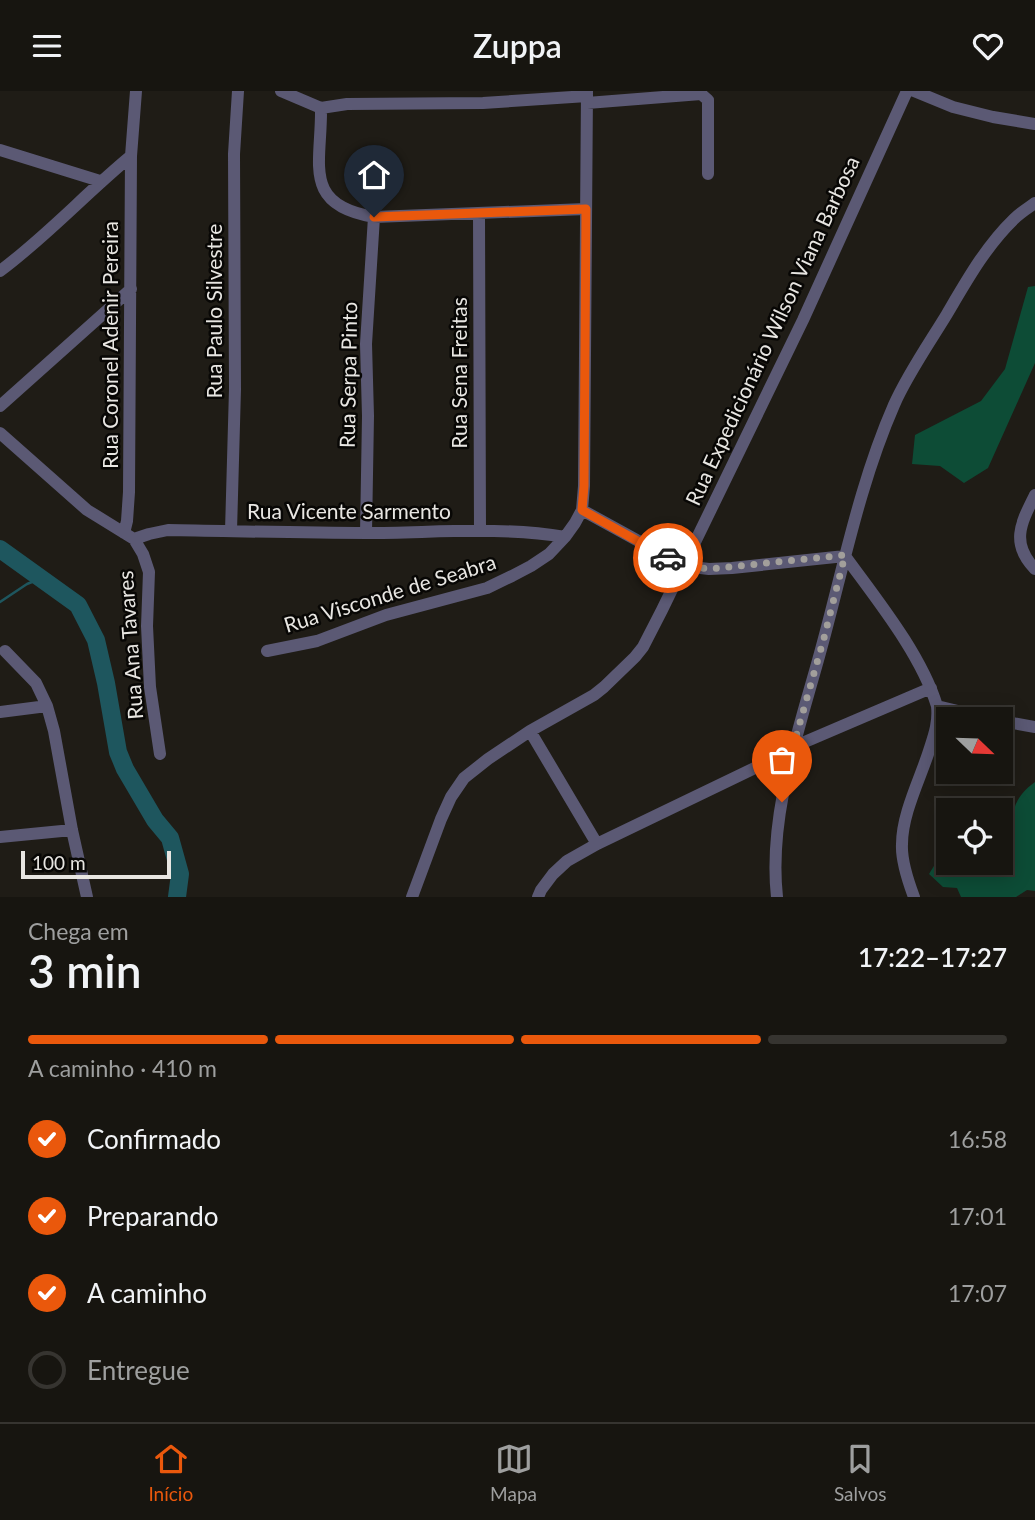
<!DOCTYPE html>
<html lang="pt">
<head>
<meta charset="utf-8">
<style>
  body { margin:0; font-family:Lato,sans-serif; background:#201e19; color:#f1f3f6; height:100vh; display:flex; flex-direction:column; font-size:26px; white-space:nowrap }
  * { box-sizing:border-box; margin:0 }
  p { font-size:23px; color:#9e9f9f }
  .icon { flex:none; width:38px; height:38px; fill:none; stroke:currentColor; stroke-width:2; stroke-linecap:round; stroke-linejoin:round }
  .map { position:relative; height:806px; overflow:hidden }
  .sheet { display:flex; flex-direction:column; background:#171510; flex:1 }
  .sheet>* { flex:none }
  .needle { width:46px; rotate:113deg }
  .tools { position:absolute; left:936px; top:616px; display:grid; gap:14px }
  .tools a { display:grid; place-items:center; width:77px; height:77px; border-radius:0px; background:#171510; box-shadow:0 4px 18px #0003,0 0 0 2px #363430; font-size:35px }
  .scale { position:absolute; left:21px; bottom:18px; width:150px; box-sizing:border-box; padding-left:7px; border:4px solid #e8e6e2; border-top:0; font-size:19px; line-height:24px; white-space:nowrap; color:#e8e6e2; -webkit-text-stroke:5px #080705; paint-order:stroke }
  .pin { position:absolute; display:grid; place-items:center; width:60px; height:60px; color:#fff; margin:-72px -30px; border-radius:50% 50% 50% 0; rotate:-45deg; box-shadow:0 0 7px #0007 }
  .pin .icon { rotate:45deg }
  .courier { position:absolute; display:grid; place-items:center; width:70px; height:70px; margin:-35px; border:5px solid #ea580c; border-radius:50%; background:#fff; color:#222; box-shadow:0 2px 9px #0007 }
  .summary em { font-style:normal; font-weight:600 }
  .summary div { display:flex; flex-direction:column-reverse }
  .summary { display:flex; align-items:center; justify-content:space-between; height:119px; padding:0 28px }
  h1 { font-size:46px; font-weight:600; line-height:52px }
  .bar { display:grid; grid-template-columns:repeat(4,1fr); gap:10px 7px; align-content:center; height:84px; padding:0 28px }
  .bar i { height:9px; border-radius:5px; background:#363430 }
  .bar .current { background:#ea580c }
  .bar p { grid-column:span 4 }
  ol { padding:0 28px; list-style:none }
  li { display:flex; align-items:center; gap:21px; height:77px }
  li p { margin-inline-start:auto }
  li .icon { padding:7px; border-radius:50%; background:#ea580c; color:#fff; stroke-width:4 }
  li:last-child { color:#9e9f9f }
  li i { width:38px; height:38px; border:4px solid #363430; border-radius:50% }
  header { display:flex; justify-content:space-between; align-items:center; height:91px; padding:0 28px; background:#171510; font-size:32px; font-weight:600 }
  .tabs { display:flex; justify-content:space-around; align-items:center; height:98px; border-top:2px solid #363430; background:#171510; font-size:19px; color:#9e9f9f }
  .tabs a { display:grid; justify-items:center; gap:4px }
  .tabs .current { color:#ea580c }
  .map>svg:first-child { display:block }
</style>
</head>
<body>
<header><svg class="icon" aria-label="menu" viewBox="0 0 24 24"><path d="M4 6h16M4 12h16M4 18h16"/></svg>Zuppa<svg class="icon" aria-label="heart" viewBox="0 0 24 24"><path d="M12 20l-8-8c-3-5 5-10 8-4 3-6 11-1 8 4z"/></svg></header>
<div class="map">
<svg width="1035" height="806" viewBox="0 0 1035 806">
  <rect width="100%" height="100%" fill="#1f1c16"/>
  <path fill="#0d4c36" d="M1035 195V272L988 377 964 392 940 375 912 373 915 344 981 310 1005 278 1028 196Z
    M1035 691V800L1027 799 1016 806H961L957 797 943 796 929 783 937 770H948V772H1001V755L1010 751C1012 725 1011 708 1035 691Z"/>
  <g fill="none" stroke-linecap="round" stroke-linejoin="round">
    <path stroke="#1e565e" stroke-width="2.5" d="M0 511 27 493 42 487"/>
    <path stroke="#1e565e" stroke-width="18" d="M0 458 78 514 96 549 106 592 118 661 125 678 155 729 170 747 180 783 177 806"/>
    <path stroke="#5b5974" stroke-width="12" d="M281 0 321 17 347 13 483 12 587 5
      M914 0 953 16 993 26 1035 33
      M587 12 701 3 708 9V83
      M321 17C322 72 301 114 374 126L586 118
      M0 59 100 90
      M479 123 480 440
      M0 180C47 145 86 102 131 65
      M0 315 131 198
      M0 342 87 419 134 448 143 463 149 481 147 535 150 596 160 663
      M1035 404C1021 432 1010 452 1035 478
      M582 419 684 475 709 478 732 477 845 465
      M231 440 235 298 234 63 238 0
      M124 442 127 430 129 401 131 65 136 0
      M366 442 368 325 366 253 374 126
      M134 448 149 443 168 439C234 440 301 442 367 442 432 442 500 435 565 446
      M845 465C877 509 921 563 937 615L991 628
      M5 560 36 592 47 615 54 640 72 739 87 806
      M267 560 317 550 386 524 487 497 512 485 531 475 549 463 565 446 575 432 582 419 584 395 587 0
      M0 621 47 615
      M1001 630 1035 636
      M530 640 597 753
      M0 746 72 739
      M412 806 441 728 451 706 464 687 488 668 530 640 594 604 604 596 635 566 643 556 662 519 803 229 907 0
      M538 806 541 799 553 783 567 770 597 753 765 672 793 656 931 597
      M777 806C768 725 799 639 820 562 843 479 859 394 894 314 907 284 930 251 947 223 967 189 986 155 1014 128 1020 122 1028 117 1035 112
      M914 806C908 790 901 770 902 753 902 724 919 690 928 663 933 647 939 633 937 615"/>
  </g>
  <g fill="none" stroke-linecap="round" stroke-linejoin="round">
    <path stroke="#a29f9b" stroke-width="7" stroke-dasharray="0 12.6" d="M668 467 684 475 709 478 845 464 824 547 793 656 782 711"/>
    <path stroke="#ea580c" stroke-width="9" d="M374 126 586 118 584 395 582 419 668 467"/>
  </g>
  <g text-anchor="middle" stroke-width="5" stroke-linejoin="round" paint-order="stroke">
    <g font-size="21" fill="#e8e6e2" stroke="#080705">
      <text transform="translate(215 220) rotate(-90)" y="7">Rua Paulo Silvestre</text>
      <text transform="translate(773 240) rotate(-65)" y="7">Rua Expedicionário Wilson Viana Barbosa</text>
      <text transform="translate(111 254) rotate(-90)" y="7">Rua Coronel Adenir Pereira</text>
      <text transform="translate(460 282) rotate(-90)" y="7">Rua Sena Freitas</text>
      <text transform="translate(349 284) rotate(-89)" y="7">Rua Serpa Pinto</text>
      <text x="349" y="428">Rua Vicente Sarmento</text>
      <text transform="translate(390 503) rotate(-17)" y="7">Rua Visconde de Seabra</text>
      <text transform="translate(131 554) rotate(-94)" y="7">Rua Ana Tavares</text>
    </g>
  </g>
</svg>
<div class="tools">
<a><svg class="needle" viewBox="-14 -14 28 28"><path d="M0-13l5 13h-10z" fill="#e53935"/><path d="M0 13l5-13h-10z" fill="#9e9f9f"/></svg></a>
<a><svg class="icon" aria-label="locate" viewBox="0 0 24 24"><circle cx="12" cy="12" r="6"/><path d="M12 2v4M12 18v4M2 12h4M18 12h4"/></svg></a>
</div>
<div class="scale">100 m</div>
<div class="pin" style="left:782px;top:711px;background:#ea580c"><svg class="icon" aria-label="bag" viewBox="0 0 24 24"><path d="M5 8h14l-1 12H6zM9 8a3 3 0 0 1 6 0"/></svg></div>
<div class="pin" style="left:374px;top:126px;background:#1f2937"><svg class="icon" aria-label="home" viewBox="0 0 24 24"><path d="M3 11l9-7 9 7M6 9v11h12V9"/></svg></div>
<div class="courier" style="left:668px;top:467px"><svg class="icon" aria-label="car" viewBox="0 0 24 24"><path d="M5 17H2v-5l4-1 3-4h7l3 4 3 1v5h-3M9 17h6M6 11h13"/><circle cx="7" cy="17" r="2"/><circle cx="17" cy="17" r="2"/></svg></div>
</div>
<section class="sheet">
<div class="summary"><div><h1>3 min</h1><p>Chega em</p></div><em>17:22–17:27</em></div>
<div class="bar"><i class="current"></i><i class="current"></i><i class="current"></i><i></i><p>A caminho · 410 m</p></div>
<ol>
<li><svg class="icon" aria-label="check" viewBox="0 0 24 24"><path d="M5 12l5 5 9-10"/></svg>Confirmado<p>16:58</p></li>
<li><svg class="icon" aria-label="check" viewBox="0 0 24 24"><path d="M5 12l5 5 9-10"/></svg>Preparando<p>17:01</p></li>
<li><svg class="icon" aria-label="check" viewBox="0 0 24 24"><path d="M5 12l5 5 9-10"/></svg>A caminho<p>17:07</p></li>
<li><i></i>Entregue</li>
</ol>
</section>
<nav class="tabs">
<a class="current"><svg class="icon" aria-label="home" viewBox="0 0 24 24"><path d="M3 11l9-7 9 7M6 9v11h12V9"/></svg>Início</a>
<a><svg class="icon" aria-label="map" viewBox="0 0 24 24"><path d="M3 6l6-2 6 2 6-2v14l-6 2-6-2-6 2zM9 4v14M15 6v14"/></svg>Mapa</a>
<a><svg class="icon" aria-label="saved" viewBox="0 0 24 24"><path d="M7 4h10v16l-5-4-5 4z"/></svg>Salvos</a>
</nav>
</body>
</html>
